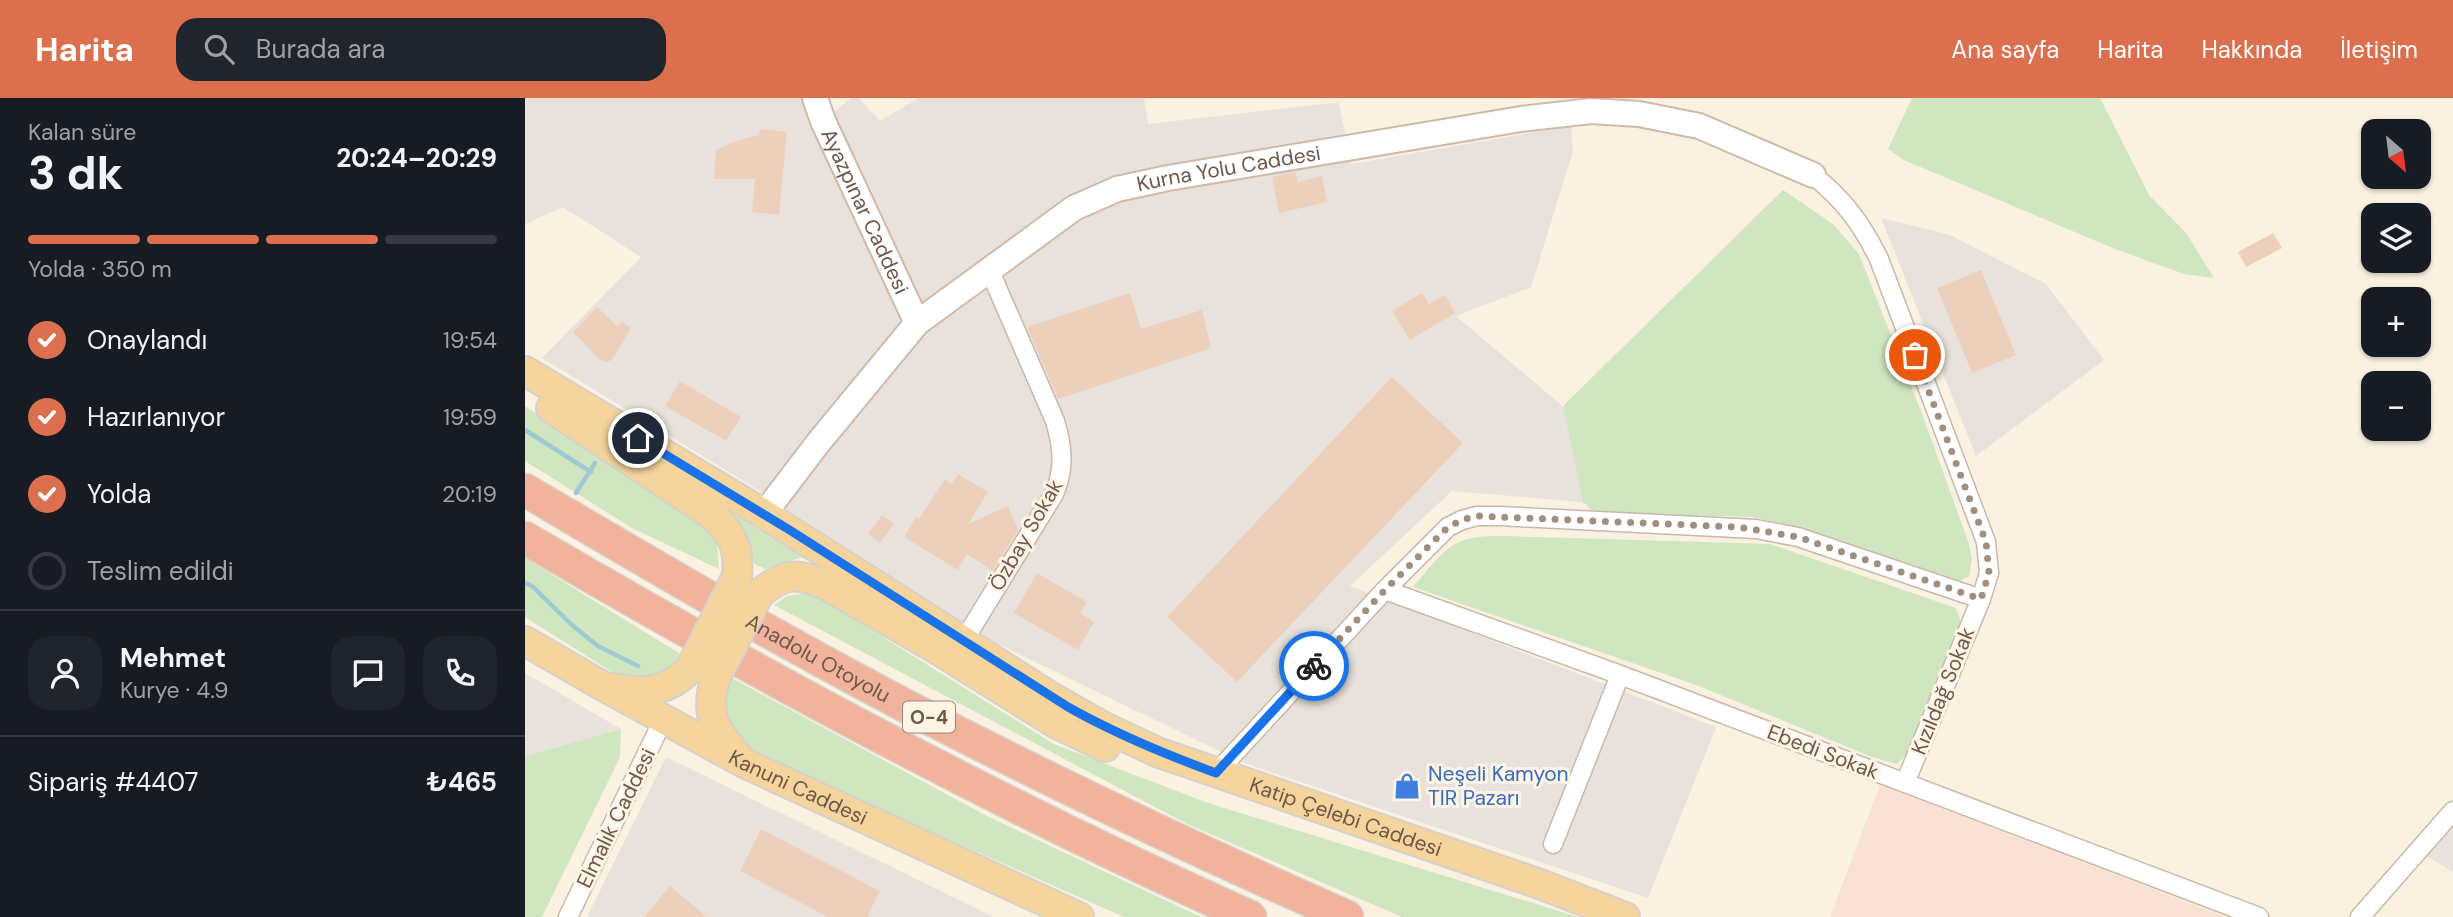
<!DOCTYPE html>
<html lang="tr">
<head>
<meta charset="utf-8">
<style>
  body { margin:0; font-family:"DM Sans",sans-serif; background:#20242c; color:#f1f3f6; height:100vh; display:flex; flex-direction:column; font-size:26px; white-space:nowrap }
  * { box-sizing:border-box; margin:0 }
  p { font-size:23px; color:#9ea1a6 }
  .icon { flex:none; width:38px; height:38px; fill:none; stroke:currentColor; stroke-width:2; stroke-linecap:round; stroke-linejoin:round }
  .map { position:relative; flex:1; overflow:hidden }
  .details { display:flex; flex-direction:column; background:#171b24; width:525px }
  .details>* { flex:none }
  .needle { width:46px; rotate:152deg }
  .buttons { position:absolute; left:1836px; top:21px; display:grid; gap:14px }
  .buttons a { display:grid; place-items:center; width:70px; height:70px; border-radius:14px; background:#171b24; box-shadow:0 2px 5px #0004; font-size:35px }
  .pin { position:absolute; display:grid; place-items:center; width:60px; height:60px; color:#fff; margin:-30px; border:4px solid #fff; border-radius:50%; box-shadow:0 2px 7px #0007 }
  .courier { position:absolute; display:grid; place-items:center; width:70px; height:70px; margin:-35px; border:5px solid #1a73e8; border-radius:50%; background:#fff; color:#222; box-shadow:0 2px 9px #0007 }
  .summary em { font-style:normal; font-weight:700 }
  .summary div { display:flex; flex-direction:column-reverse }
  .summary { display:flex; align-items:center; justify-content:space-between; height:119px; padding:0 28px }
  h1 { font-size:46px; font-weight:700; line-height:52px }
  .bar { display:grid; grid-template-columns:repeat(4,1fr); gap:10px 7px; align-content:center; height:84px; padding:0 28px }
  .bar i { height:9px; border-radius:5px; background:#363941 }
  .bar .current { background:#dc6f4e }
  .bar p { grid-column:span 4 }
  .line { display:flex; align-items:center; gap:18px; padding:0 28px; border-top:2px solid #363941 }
  .line div { flex:1 }
  .round { display:grid; place-items:center; flex:none; width:74px; height:74px; border-radius:21px; background:#20242c }
  ol { padding:0 28px; list-style:none }
  li { display:flex; align-items:center; gap:21px; height:77px }
  li p { margin-inline-start:auto }
  li .icon { padding:7px; border-radius:50%; background:#dc6f4e; color:#fff; stroke-width:4 }
  li:last-child { color:#9ea1a6 }
  li i { width:38px; height:38px; border:4px solid #363941; border-radius:50% }
  header { display:flex; align-items:center; gap:42px; box-sizing:border-box; height:98px; padding:0 35px; background:#dc6f4e; color:#fff }
  header strong { font-size:33px }
  nav { display:flex; gap:38px; margin-inline-start:auto; font-size:24px }
  .search { width:490px; height:63px; background:#20242c; display:flex; align-items:center; gap:18px; box-sizing:border-box; padding:0 24px; border-radius:21px; color:#9ea1a6; font-size:26px }
  main { display:flex; flex:1; min-height:0 }
  .map>svg:first-child { display:block }
</style>
</head>
<body>
<header>
<strong>Harita</strong>
<div class="search"><svg class="icon" aria-label="search" viewBox="0 0 24 24"><circle cx="10" cy="10" r="6"/><path d="M15 15l6 6"/></svg>Burada ara</div>
<nav><a>Ana sayfa</a><a>Harita</a><a>Hakkında</a><a>İletişim</a></nav>
</header>
<main>
<section class="details">
<div class="summary"><div><h1>3 dk</h1><p>Kalan süre</p></div><em>20:24–20:29</em></div>
<div class="bar"><i class="current"></i><i class="current"></i><i class="current"></i><i></i><p>Yolda · 350 m</p></div>
<ol>
<li><svg class="icon" aria-label="check" viewBox="0 0 24 24"><path d="M5 12l5 5 9-10"/></svg>Onaylandı<p>19:54</p></li>
<li><svg class="icon" aria-label="check" viewBox="0 0 24 24"><path d="M5 12l5 5 9-10"/></svg>Hazırlanıyor<p>19:59</p></li>
<li><svg class="icon" aria-label="check" viewBox="0 0 24 24"><path d="M5 12l5 5 9-10"/></svg>Yolda<p>20:19</p></li>
<li><i></i>Teslim edildi</li>
</ol>
<div class="line" style="height:126px"><a class="round"><svg class="icon" aria-label="person" viewBox="0 0 24 24"><circle cx="12" cy="8" r="4"/><path d="M4 21q1-7 8-7t8 7"/></svg></a><div><b>Mehmet</b><p>Kurye · 4.9</p></div><a class="round"><svg class="icon" aria-label="chat" viewBox="0 0 24 24"><path d="M4 5h16v11H9l-5 4z"/></svg></a><a class="round"><svg class="icon" aria-label="phone" viewBox="0 0 24 24"><path d="M5 4h4l2 5-3 2q2 4 5 5l2-3 5 2v4C11 20 4 13 5 4z"/></svg></a></div>
<div class="line" style="height:91px"><div>Sipariş #4407</div><b>₺465</b></div>
</section>
<div class="map">
<svg width="1928" height="819" viewBox="0 0 1928 819">
  <rect width="100%" height="100%" fill="#faf1e1"/>
  <path fill="#fae1d5" d="M1355 687 1701 819H1305Z"/>
  <path fill="#e9e2dc" d="M0 0H286L293 27 326 0H334L355 23 393 0H619L623 26 814 4 826 66 1046 28 1048 53 1006 189 931 218 1042 312 1058 404 927 393 825 488 1191 629 1123 800 719 665 463 541 228 389 17 260 116 159 38 109 0 126Z
    M1356 120 1425 137 1521 186 1579 262 1451 358Z
    M0 575 96 631 0 658Z
    M141 659 469 819H62Z
    M1928 723V774L1900 757Z"/>
  <path fill="#d0e6c1" d="M1387 0H1575L1624 97 1661 135 1689 180 1659 176 1590 151 1379 62 1363 51Z
    M1258 92 1308 126 1334 156 1399 321 1443 443 1447 461 1444 478 1434 483 1263 427 1228 419 1070 415 1058 404 1038 308Z
    M0 308 175 423 192 445 194 471 107 430 0 363Z
    M210 417 278 459 240 471 224 463Z
    M1012 439 1245 446 1431 510 1437 527 1382 656 1372 666 1347 659 1171 587 888 489C901 475 914 455 930 446 953 434 987 439 1012 439Z
    M0 460 157 557 134 581 90 576 0 519Z
    M286 494 529 646 683 705 1053 819H877L662 726 249 507 262 498Z
    M205 579 462 718 676 819H599L235 658C199 627 198 627 205 579Z
    M96 631 95 659 17 819H0V658Z"/>
  <g fill="none" stroke-linecap="round" stroke-linejoin="round">
    <path stroke="#9fcad3" stroke-width="4.5" d="M0 332 66 374
      M51 395 70 365
      M0 485 7 488 47 527 73 548 113 568"/>
  </g>
  <path fill="#edd0bb" d="M235 31 262 34 254 117 227 114 230 81H189L191 52 205 45 234 37Z
    M770 74 773 84 797 78 802 104 754 115 747 79Z
    M1748 135 1757 150 1721 169 1713 154Z
    M1456 172 1491 257 1447 275 1412 190Z
    M605 195 616 231 677 212 686 250 533 301 502 229Z
    M897 195 904 206 920 197 930 215 885 242 867 213Z
    M72 209 92 228 97 223 106 230 87 262 81 264 74 261 48 234Z
    M867 279 938 345 712 584 642 519Z
    M155 283 216 319 201 343 140 308Z
    M433 376 463 394 443 426 483 408 493 432 468 473 442 456 433 472 379 439 391 419 394 421 420 381 427 386Z
    M357 417 369 426 355 445 343 436Z
    M512 475 562 504 555 515 569 524 553 552 489 515Z
    M236 731 355 793 342 819H303L215 773Z
    M145 788 182 819H119Z"/>
  <g fill="none" stroke-linecap="round" stroke-linejoin="round">
    <g stroke="#c9b8a9" stroke-width="21">
      <path id="street" d="M1288 77C1320 103 1336 125 1354 161L1461 444 1464 475 1456 501 1380 685
        M860 492 1090 575 1734 819
        M439 542 529 396C540 370 538 350 530 323L464 171
        M691 675 860 492 923 429 937 422 952 418H974L1231 431 1273 439 1456 501
        M1028 746 1095 577
        M43 819 138 622
        M1835 819 1928 713"/>
    </g>
    <g stroke="#cfbaa9" stroke-width="28">
      <g id="secondary">
        <path id="s1" d="M290 0 298 23 392 225"/>
        <path id="s2" d="M239 416 293 345 392 225 549 110 592 91 643 80 996 21 1066 13 1114 16 1174 28 1288 77"/>
      </g>
    </g>
    <g stroke="#d7d0cc" stroke-width="32">
      <g id="primary">
        <path id="s3" d="M0 273 239 416 526 599 577 628 632 654 1012 785 1100 819"/>
        <path d="M26 310 189 418C209 439 214 449 212 478"/>
        <path d="M234 496C259 475 271 474 301 487L413 552 530 625 580 649"/>
        <path id="s4" d="M0 543 76 587 219 665 554 819"/>
        <path d="M191 578C180 614 187 629 212 657"/>
        <path d="M89 590C119 597 143 593 165 571"/>
      </g>
    </g>
    <g stroke="#d7d0cc" stroke-width="35">
      <g id="highway">
        <path id="s5" d="M0 392C102 452 204 513 308 569 475 660 648 742 822 819"/>
        <path d="M0 440C235 578 476 708 725 819"/>
      </g>
    </g>
    <use href="#street" stroke="#fff" stroke-width="18"/>
    <use href="#secondary" stroke="#fff" stroke-width="24"/>
    <use href="#primary" stroke="#f5d59d" stroke-width="28"/>
    <use href="#highway" stroke="#f1b39c" stroke-width="32"/>
    <g stroke="#d7d0cc" stroke-width="32" stroke-linecap="butt">
      <path id="primary-bridge" d="M165 571 212 478
        M191 578 234 496"/>
    </g>
    <use href="#primary-bridge" stroke="#f5d59d" stroke-width="28"/>
  </g>
  <g fill="none" stroke-linecap="round" stroke-linejoin="round">
    <path stroke="#a08e7f" stroke-width="7" stroke-dasharray="0 12.6" d="M789 568 860 492 923 429 937 422 952 418 1213 429 1273 439 1456 501 1464 475 1461 444 1390 257"/>
    <path stroke="#1a73e8" stroke-width="9" d="M113 340 263 431 543 609C591 636 639 656 691 675L789 568"/>
  </g>
  <defs>
    <g id="shop-bare" transform="scale(2.1)"><path d="M-5-2.5h2.3a2.7 3.5 0 0 1 5.4 0H5L5.5 6h-11ZM-1.5-2.5h3a1.5 2.3 0 0 0-3 0Z" fill="#3f7fe0" stroke="#fef5e7" stroke-width="2.5" paint-order="stroke"/></g>
  </defs>
  <g fill-rule="evenodd">
    <use href="#shop-bare" x="882" y="688"/>
  </g>
  <g text-anchor="middle" stroke-width="6" stroke-linejoin="round" paint-order="stroke">
    <rect fill="#fef5e7" stroke="#9a8779" stroke-width="2" x="378" y="603.5" width="52" height="31" rx="5"/>
    <g font-size="19" font-weight="bold" fill="#6f584a">
      <text x="404" y="626">O-4</text>
    </g>
    <g font-size="21" fill="#6f584a" stroke="#fef5e7">
      <text dy="7" stroke="none"><textPath href="#s2" startOffset="600">Kurna Yolu Caddesi</textPath></text>
      <text dy="7" stroke="none"><textPath href="#s1" startOffset="124">Ayazpınar Caddesi</textPath></text>
      <text transform="translate(501 437) rotate(-60)" y="7">Özbay Sokak</text>
      <text dy="7" stroke="none"><textPath href="#s5" startOffset="338">Anadolu Otoyolu</textPath></text>
      <text transform="translate(1418 593) rotate(-68)" y="7">Kızıldağ Sokak</text>
      <text transform="translate(1298 654) rotate(21)" y="7">Ebedi Sokak</text>
      <text dy="7" stroke="none"><textPath href="#s4" startOffset="310">Kanuni Caddesi</textPath></text>
      <text dy="7" stroke="none"><textPath href="#s3" startOffset="938">Katip Çelebi Caddesi</textPath></text>
      <text transform="translate(91 720) rotate(-64)" y="7">Elmalık Caddesi</text>
    </g>
    <g font-size="21" fill="#366cbe" stroke="#fef5e7" text-anchor="start">
      <text x="903" y="683">Neşeli Kamyon<tspan x="903" dy="24">TIR Pazarı</tspan></text>
    </g>
  </g>
</svg>
<div class="buttons">
<a><svg class="needle" viewBox="-14 -14 28 28"><path d="M0-13l5 13h-10z" fill="#e53935"/><path d="M0 13l5-13h-10z" fill="#9ea1a6"/></svg></a>
<a><svg class="icon" aria-label="layers" viewBox="0 0 24 24"><path d="M12 4l9 5-9 5-9-5zM3 14l9 5 9-5"/></svg></a>
<a>+</a>
<a>−</a>
</div>
<div class="pin" style="left:1390px;top:257px;background:#ea580c"><svg class="icon" aria-label="bag" viewBox="0 0 24 24"><path d="M5 8h14l-1 12H6zM9 8a3 3 0 0 1 6 0"/></svg></div>
<div class="pin" style="left:113px;top:340px;background:#1f2937"><svg class="icon" aria-label="home" viewBox="0 0 24 24"><path d="M3 11l9-7 9 7M6 9v11h12V9"/></svg></div>
<div class="courier" style="left:789px;top:568px"><svg class="icon" aria-label="bike" viewBox="0 0 24 24"><circle cx="6" cy="16" r="4"/><circle cx="18" cy="16" r="4"/><path d="M6 16l4-8h5l3 8M10 8l3 8H6M13 5h3"/></svg></div>
</div>
</main>
</body>
</html>
